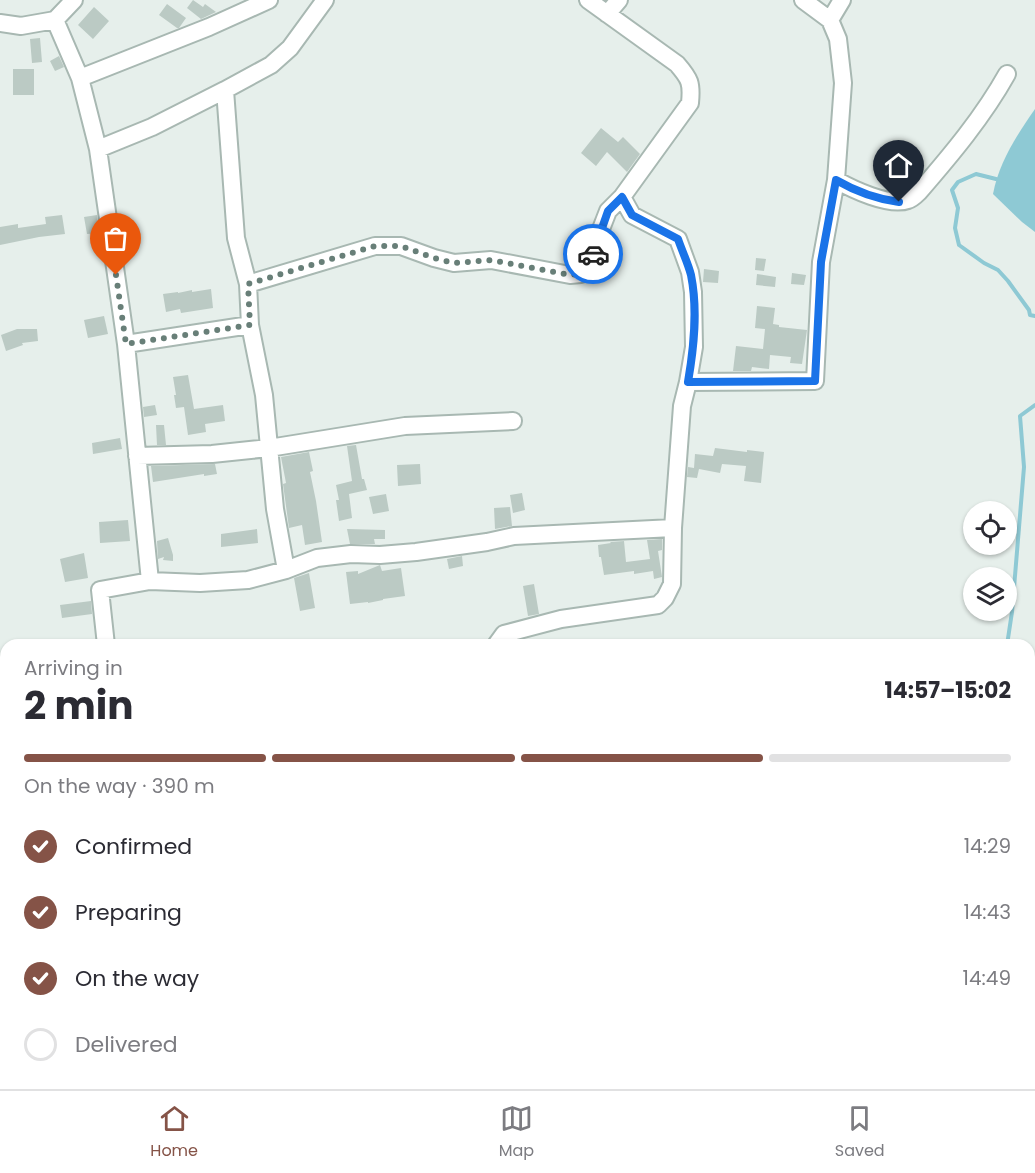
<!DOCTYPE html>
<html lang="en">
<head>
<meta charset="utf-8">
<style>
  body { margin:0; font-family:Poppins,sans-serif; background:#f7f7f7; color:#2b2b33; height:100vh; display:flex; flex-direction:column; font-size:22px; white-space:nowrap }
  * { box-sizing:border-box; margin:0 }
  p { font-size:20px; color:#7c7c81 }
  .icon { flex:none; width:33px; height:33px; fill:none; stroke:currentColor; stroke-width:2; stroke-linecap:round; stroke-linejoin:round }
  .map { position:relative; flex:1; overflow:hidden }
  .details { position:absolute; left:0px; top:639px; width:1035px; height:450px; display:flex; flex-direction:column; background:#fff; border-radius:18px 18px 0 0; box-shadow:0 2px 4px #0004 }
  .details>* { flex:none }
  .tools { position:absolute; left:963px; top:501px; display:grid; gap:12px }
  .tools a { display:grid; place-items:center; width:54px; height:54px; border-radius:50%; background:#fff; box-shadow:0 2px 4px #0004; font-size:30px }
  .pin { position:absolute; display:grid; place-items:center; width:51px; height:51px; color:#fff; margin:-62px -26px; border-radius:50% 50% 50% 0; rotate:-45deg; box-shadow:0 0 6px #0007 }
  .pin .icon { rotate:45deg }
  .courier { position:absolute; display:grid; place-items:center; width:60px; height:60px; margin:-30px; border:4px solid #1a73e8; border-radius:50%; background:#fff; color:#222; box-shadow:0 2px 8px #0007 }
  .headline em { font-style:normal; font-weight:700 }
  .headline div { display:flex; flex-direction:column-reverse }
  .headline { display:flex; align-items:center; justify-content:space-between; height:102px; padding:0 24px }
  h1 { font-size:39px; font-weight:700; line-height:45px }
  .bar { display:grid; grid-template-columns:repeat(4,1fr); gap:9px 6px; align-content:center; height:72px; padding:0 24px }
  .bar i { height:8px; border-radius:4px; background:#e1e1e2 }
  .bar .current { background:#855347 }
  .bar p { grid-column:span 4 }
  ol { padding:0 24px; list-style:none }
  li { display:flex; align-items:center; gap:18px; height:66px }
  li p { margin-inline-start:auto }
  li .icon { padding:6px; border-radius:50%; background:#855347; color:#fff; stroke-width:4 }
  li:last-child { color:#7c7c81 }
  li i { width:33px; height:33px; border:3px solid #e1e1e2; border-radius:50% }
  .menu { display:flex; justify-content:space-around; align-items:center; height:84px; border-top:2px solid #e1e1e2; background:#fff; font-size:16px; color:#7c7c81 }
  .menu a { display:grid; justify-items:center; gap:3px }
  .menu .current { color:#855347 }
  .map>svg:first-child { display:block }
</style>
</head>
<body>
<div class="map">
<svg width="1035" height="1089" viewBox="0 0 1035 1089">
  <rect width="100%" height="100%" fill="#e6efeb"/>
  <path fill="#8ec9d4" d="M1035 109V232L1022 222 993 194C999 162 1017 135 1035 109Z"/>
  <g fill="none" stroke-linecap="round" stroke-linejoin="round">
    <path stroke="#8ec9d4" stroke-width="4" d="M996 179 976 174 958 182 952 190 958 208 955 228 959 245 984 263 998 270 1008 281 1029 310 1030 315 1035 316
      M1007 645 1012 612 1024 467 1020 416 1035 405
      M0 969 6 977
      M168 1083 171 1089
      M20 1089 21 1083
      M887 1089 888 1083"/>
  </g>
  <path fill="#bbcac4" d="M193 0 203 7 205 4 216 12 201 19 187 8Z
    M167 4 186 18 179 28H177L159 15Z
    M94 7 109 21 93 39 78 25Z
    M40 38 42 62 32 63 30 39Z
    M59 56 64 67 55 71 50 61Z
    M13 69H34V95H13Z
    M601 128 618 142 623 137 640 154 627 172 607 152 596 166 581 153Z
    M62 215 65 234 39 237 0 245V227L18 224V228L46 224 45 217Z
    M97 215 99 233 87 234 84 217Z
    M756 258 766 259 764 271 755 270Z
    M704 269 719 271 718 283 703 282Z
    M792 273 806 275 804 285 791 284Z
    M757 274 776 277 775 287 756 285Z
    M211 289 213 308 181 313 180 309 166 312 163 294 178 292V293L192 290V292Z
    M757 306 775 308 773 324 779 325V327L807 330 802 364 790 363 791 357 770 355 769 369 752 367 751 371H733L736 346 763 349 765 329 755 328Z
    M104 316 108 334 88 338 84 320Z
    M17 329H37L38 341 22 343 23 345 6 351 1 335Z
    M188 375 194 409 223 405 225 421 205 424 206 432 188 435 184 407 176 408 174 395H176L173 377Z
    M155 405 157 415 144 417 143 407Z
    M156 425H164L166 445H157Z
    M120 438 122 449 93 454 92 443Z
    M356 445 362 479H364L367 490 349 494 352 518 339 521 336 500H339L336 485 352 481 347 446Z
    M715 448 747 452V450L764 452 761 483 744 481 746 466 722 464 720 473 699 469 697 478 687 477 688 467 694 468 695 454 713 456Z
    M309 452 313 471 310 472 316 501 322 542 305 545 302 525 289 528 283 484 286 483 281 457Z
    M215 464 217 474 204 476V474L153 482 151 466Z
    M420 464 421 484 398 486 397 465Z
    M522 493 525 510 513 513 510 495Z
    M386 494 389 511 373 514 369 497Z
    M510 507 512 526 495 529 494 508Z
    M128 520 130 541 100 543 99 522Z
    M257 529 258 543 221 547V534Z
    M347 529 385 530V539H374L375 544H350Z
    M168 538 173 555V561L163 560 164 557 158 559 157 541Z
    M662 539V550L658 551 662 577 654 579 653 571 634 574V571L604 575 601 557H599L598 545 611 543 610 542 624 541 626 562 650 559 647 540Z
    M84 553 88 578 65 582 60 559Z
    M462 556 463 566 449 569 447 559Z
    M380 565 382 571 401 568 405 596 383 599V600L368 603V602L350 604 346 572 358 571V574Z
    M309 573 315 608 300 611 294 578Z
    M534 584 539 614 528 616 523 586Z
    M91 601 92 614 62 618 60 605Z"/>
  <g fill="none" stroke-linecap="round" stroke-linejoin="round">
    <g stroke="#a8b8b2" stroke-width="20">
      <path id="minor" d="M607 14 619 0
        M55 20 80 78 98 149 126 344 150 581
        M830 20 842 0
        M0 23 21 26 55 20 74 0
        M80 78 209 27 269 0
        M225 90 236 238 248 284 250 325 264 395 275 509 286 570
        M98 149 152 127 225 90 271 65 290 48 325 0
        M836 180C852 189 889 207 908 200 912 199 916 195 919 192 951 155 983 117 1007 74
        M248 284 375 246H401L434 258 454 263 491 260 570 275 581 274 590 264 596 242 608 211 622 197 690 103C692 83 690 79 677 64L588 0
        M126 344 250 325
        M688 382 815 381 821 262 836 180 843 83 838 39 830 20 803 0
        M137 456 212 454 269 448 405 426 513 421
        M106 645 100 590 150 581 200 583 248 580 286 570 317 558 351 554 380 555 416 552 487 542 514 536 673 528
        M496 645 504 634 561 619 658 605 665 598 672 584 673 528 682 406 688 382 694 347 693 292 690 272 678 239 632 215 622 197
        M0 763 6 762
        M475 1083 477 1089
        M743 1083 746 1089"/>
    </g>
    <use href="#minor" stroke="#fff" stroke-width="16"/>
  </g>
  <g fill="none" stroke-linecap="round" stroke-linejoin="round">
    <path stroke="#687f78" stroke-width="6" stroke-dasharray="0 10.8" d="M116 275 126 344 250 325 248 284 375 246H401L434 258 454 263 491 260 570 275 581 274 590 264 593 254"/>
    <path stroke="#1a73e8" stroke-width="8" d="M593 254 608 211 622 197 632 215 678 239C682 251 688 263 691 275 698 310 694 347 688 382L815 381 821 262 836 180C855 191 876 199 899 202"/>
  </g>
</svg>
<div class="tools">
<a><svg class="icon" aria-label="locate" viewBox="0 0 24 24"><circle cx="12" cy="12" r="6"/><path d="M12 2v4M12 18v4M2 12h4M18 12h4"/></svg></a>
<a><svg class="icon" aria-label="layers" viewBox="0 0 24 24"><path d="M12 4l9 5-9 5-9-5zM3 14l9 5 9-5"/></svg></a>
</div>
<div class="pin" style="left:116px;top:275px;background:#ea580c"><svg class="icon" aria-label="bag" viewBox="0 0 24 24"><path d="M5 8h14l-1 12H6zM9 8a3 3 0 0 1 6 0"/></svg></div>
<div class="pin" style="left:899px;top:202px;background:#1f2937"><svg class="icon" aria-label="home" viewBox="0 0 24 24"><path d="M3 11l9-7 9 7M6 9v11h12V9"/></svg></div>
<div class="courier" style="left:593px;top:254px"><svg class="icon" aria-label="car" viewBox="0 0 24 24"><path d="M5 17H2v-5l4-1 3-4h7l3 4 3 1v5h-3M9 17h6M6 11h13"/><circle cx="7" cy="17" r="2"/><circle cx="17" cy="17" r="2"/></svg></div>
<section class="details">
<div class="headline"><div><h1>2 min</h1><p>Arriving in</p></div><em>14:57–15:02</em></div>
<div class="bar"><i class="current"></i><i class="current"></i><i class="current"></i><i></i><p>On the way · 390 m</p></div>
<ol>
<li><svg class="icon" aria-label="check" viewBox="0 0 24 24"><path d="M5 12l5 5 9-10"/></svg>Confirmed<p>14:29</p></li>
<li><svg class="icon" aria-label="check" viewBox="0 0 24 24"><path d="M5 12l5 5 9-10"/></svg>Preparing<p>14:43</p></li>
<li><svg class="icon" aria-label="check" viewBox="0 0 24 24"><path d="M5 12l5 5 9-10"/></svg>On the way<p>14:49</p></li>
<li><i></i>Delivered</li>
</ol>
</section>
</div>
<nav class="menu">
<a class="current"><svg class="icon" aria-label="home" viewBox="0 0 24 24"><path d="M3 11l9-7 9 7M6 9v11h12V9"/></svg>Home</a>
<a><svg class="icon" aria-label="map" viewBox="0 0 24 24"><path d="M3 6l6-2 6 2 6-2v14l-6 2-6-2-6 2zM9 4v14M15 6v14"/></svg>Map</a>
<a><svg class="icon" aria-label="saved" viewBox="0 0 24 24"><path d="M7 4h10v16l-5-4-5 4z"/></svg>Saved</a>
</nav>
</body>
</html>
